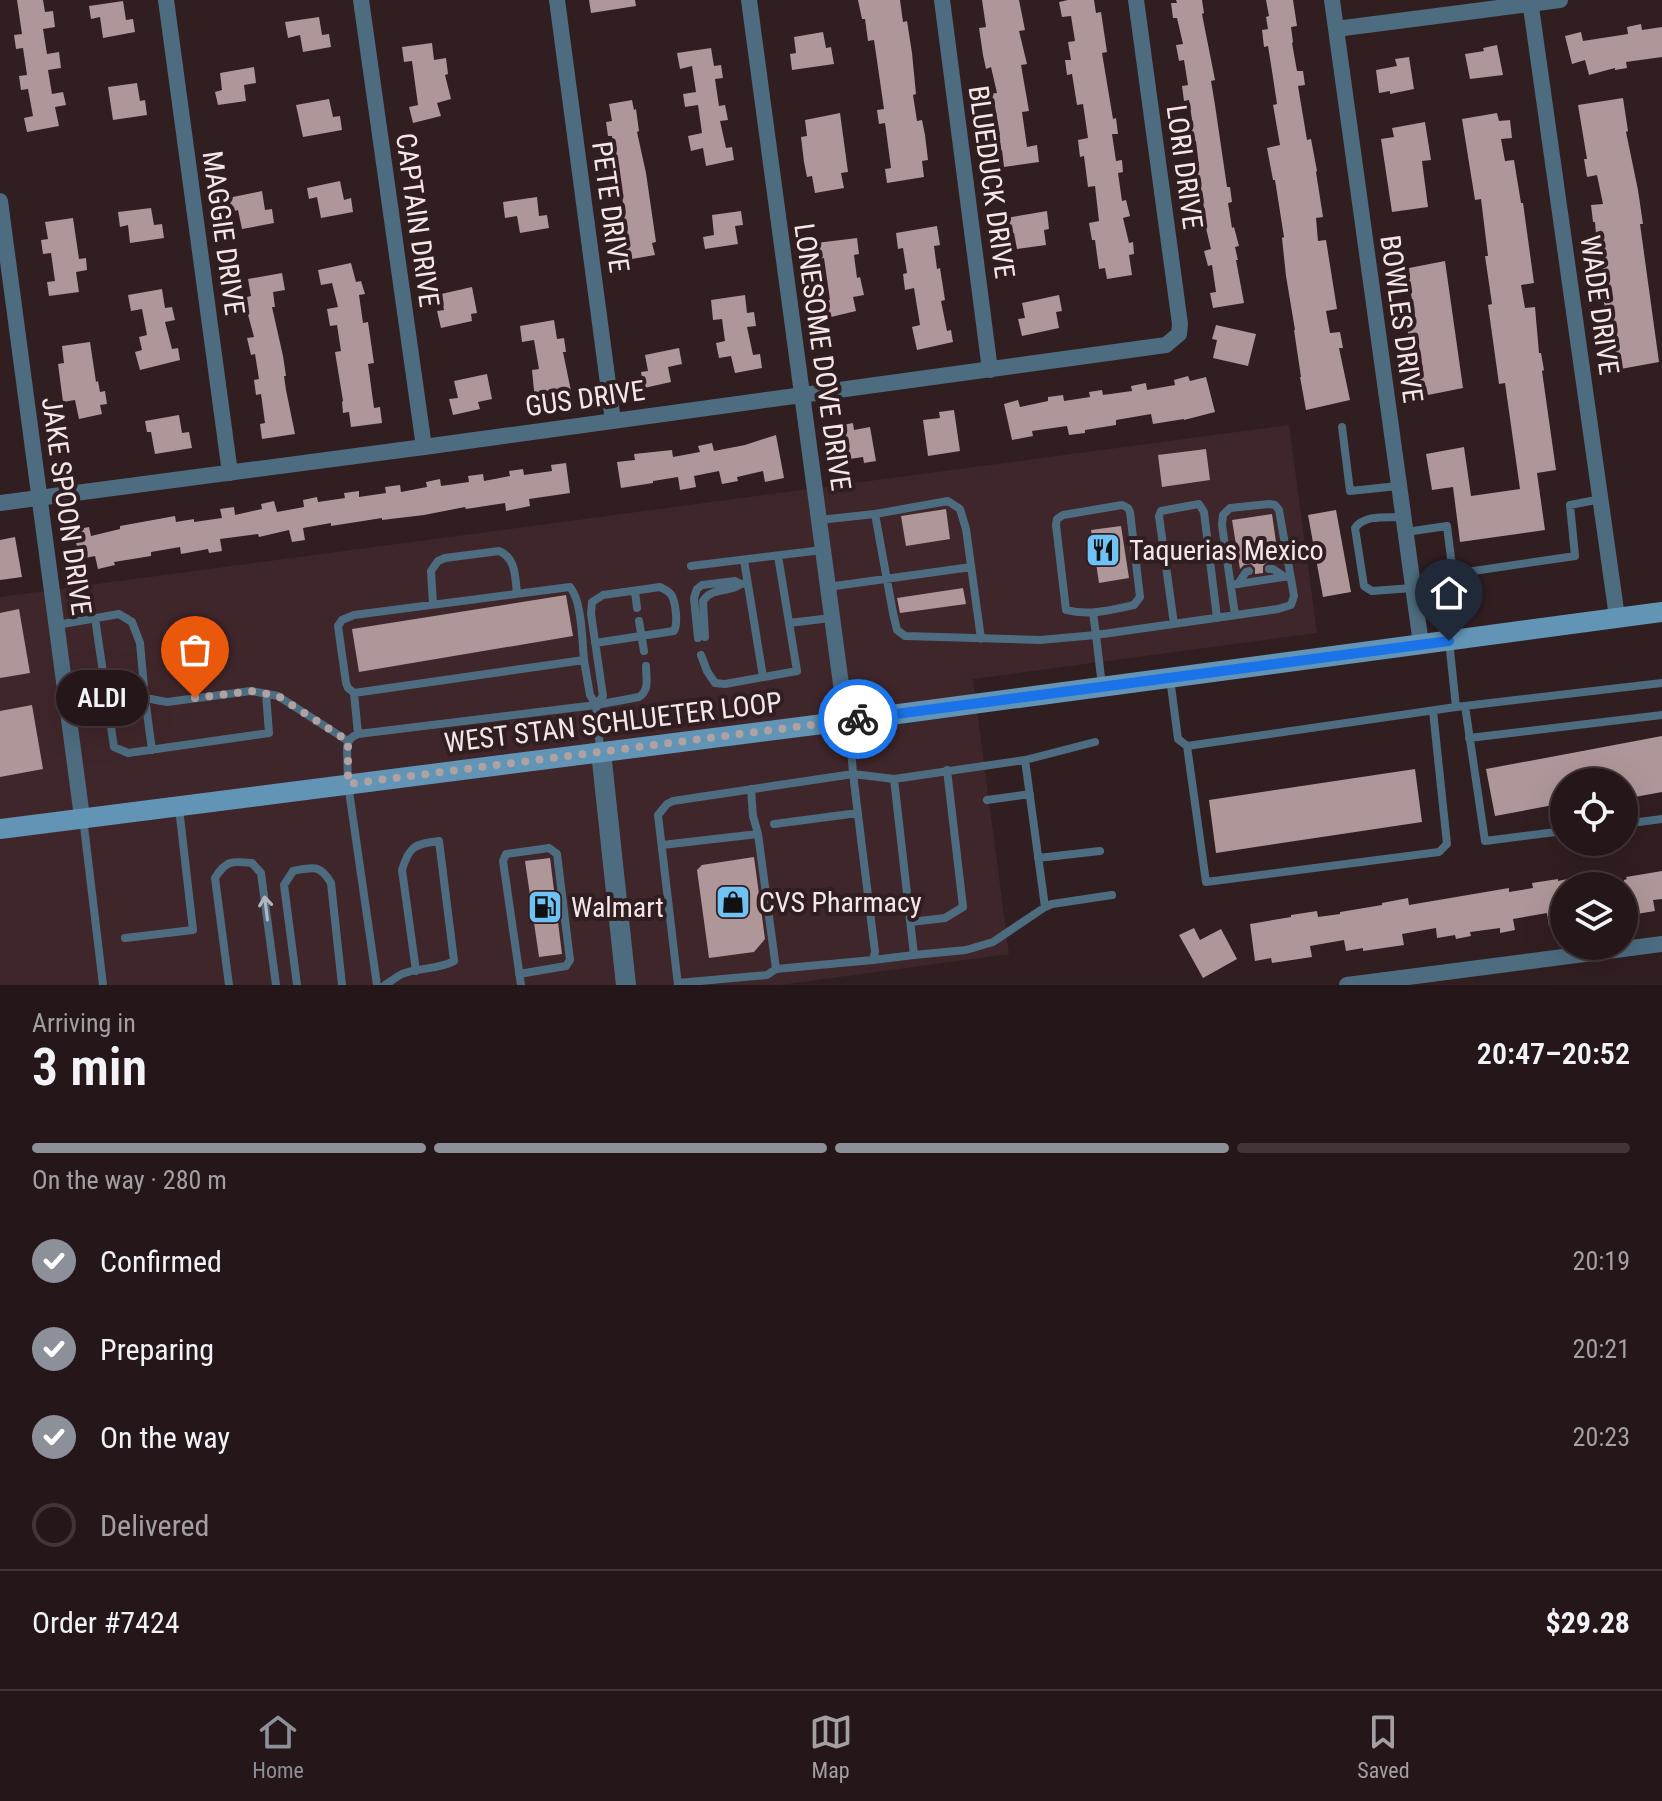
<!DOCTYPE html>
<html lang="en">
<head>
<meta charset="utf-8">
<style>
  body { margin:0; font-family:"Roboto Condensed",sans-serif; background:#2d1f22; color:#f1f3f6; height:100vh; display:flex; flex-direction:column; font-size:30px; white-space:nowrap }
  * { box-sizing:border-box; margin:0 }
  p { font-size:26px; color:#a39fa2 }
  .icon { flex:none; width:44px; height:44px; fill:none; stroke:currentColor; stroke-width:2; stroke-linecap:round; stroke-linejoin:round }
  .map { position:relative; height:985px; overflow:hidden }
  .side { display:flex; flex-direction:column; background:#251619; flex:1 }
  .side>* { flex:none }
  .fabs { position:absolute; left:1550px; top:768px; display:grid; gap:16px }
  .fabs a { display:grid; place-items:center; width:88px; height:88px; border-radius:50%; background:#251619; box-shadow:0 8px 32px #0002,0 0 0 2px #423538; font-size:40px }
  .pin { position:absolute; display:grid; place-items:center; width:68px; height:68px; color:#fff; margin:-82px -34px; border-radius:50% 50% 50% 0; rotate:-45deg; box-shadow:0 0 8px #0007 }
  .pin .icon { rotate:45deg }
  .courier { position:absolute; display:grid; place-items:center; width:80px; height:80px; margin:-40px; border:6px solid #1a73e8; border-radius:50%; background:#fff; color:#222; box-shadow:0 2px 10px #0007 }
  .bubble { position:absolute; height:56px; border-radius:28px; background:#251619; box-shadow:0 8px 32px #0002,0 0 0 2px #423538; font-size:26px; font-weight:600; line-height:56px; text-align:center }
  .head em { font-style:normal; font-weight:600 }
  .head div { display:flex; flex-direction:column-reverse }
  .head { display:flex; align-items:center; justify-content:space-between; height:136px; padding:0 32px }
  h1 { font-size:52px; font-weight:600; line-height:60px }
  .bar { display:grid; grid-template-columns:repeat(4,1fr); gap:12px 8px; align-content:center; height:96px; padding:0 32px }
  .bar i { height:10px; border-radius:6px; background:#423538 }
  .bar .on { background:#8c9099 }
  .bar p { grid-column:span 4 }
  .line { display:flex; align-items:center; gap:20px; padding:0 32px; border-top:2px solid #423538 }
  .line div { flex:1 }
  ol { padding:0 32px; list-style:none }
  li { display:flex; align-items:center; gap:24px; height:88px }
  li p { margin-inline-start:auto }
  li .icon { padding:8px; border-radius:50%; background:#8c9099; color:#fff; stroke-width:4 }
  li:last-child { color:#a39fa2 }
  li i { width:44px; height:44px; border:4px solid #423538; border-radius:50% }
  .tab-bar { display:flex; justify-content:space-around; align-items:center; height:112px; border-top:2px solid #423538; background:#251619; font-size:22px; color:#a39fa2 }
  .tab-bar a { display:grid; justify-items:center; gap:4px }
  .tab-bar .on { color:#8c9099 }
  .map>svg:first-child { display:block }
</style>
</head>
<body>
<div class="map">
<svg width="1662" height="985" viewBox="0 0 1662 985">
  <rect width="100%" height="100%" fill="#311e21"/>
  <path fill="#3f262a" d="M1289 425 1317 633 973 679 1009 954 780 985H0V597Z"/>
  <path fill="#af9699" d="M17 0H43L45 12 53 11 55 27 43 29 47 54 59 52 61 68 48 70 52 94 63 92 66 105 55 107 59 126 27 132 24 118 33 116 28 89 21 90 19 76 27 75 23 48 16 49 14 35 22 34Z
    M589 0H635L636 6 591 13Z
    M858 0H900L903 22 907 21 912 53 916 94 913 95 917 121 922 120 925 135 928 160 922 161 924 177 887 183 885 169 891 168 885 123 879 124 877 110 884 109 874 40 868 41 865 19H862Z
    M982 0H1019L1025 30 1019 31 1027 64 1021 65 1029 111 1022 112 1027 147 1037 145 1039 162 1004 167 1002 150 996 151 994 136 1000 135 995 106 991 107 989 94 997 93 991 67 986 69 983 55 979 28 986 27Z
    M1068 0H1094L1096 13 1101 12 1107 52 1102 53 1113 119 1116 118 1118 134H1112L1116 161 1122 160 1123 172 1118 173 1122 201 1126 200 1130 216 1123 218 1129 243 1133 242 1134 254 1129 255 1132 275 1107 279 1105 268 1099 269 1095 240H1092L1089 223 1099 221 1095 186 1088 187 1084 156 1080 157 1078 140 1088 138 1083 104 1077 105 1072 74 1067 75 1065 60H1071L1068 42 1075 41 1071 16 1062 17 1059 2Z
    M1176 0H1202L1204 13 1202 14 1215 80 1211 81 1215 105 1227 187H1230L1232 202 1228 203 1232 228 1234 227 1239 246 1235 247 1238 260H1236L1244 303 1213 308 1210 293 1216 292 1212 265 1208 266 1204 251 1211 249 1205 224H1201L1199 209 1204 208 1200 182 1195 183 1193 168 1199 167 1196 141 1190 142 1188 127 1193 126 1189 100 1184 101 1182 86 1188 85 1184 60 1179 61 1176 45 1183 44 1177 18H1173L1171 3H1177Z
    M1266 0H1293L1297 26 1291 27 1293 42 1292 43 1297 71H1303L1305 85 1298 86 1307 140 1311 139 1317 171 1316 172 1323 217 1316 218 1318 241 1326 240 1337 309 1326 311 1330 333 1340 332 1343 348H1339L1350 400 1306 410 1300 377H1301L1294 330H1295L1286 276 1282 238 1284 237 1275 180H1273L1267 148 1280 145 1273 105 1277 104 1272 71 1268 46 1264 47 1262 30 1268 29 1266 17 1269 16Z
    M123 1 126 20 133 19 135 32 103 38 100 17 91 19 89 6Z
    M319 17 322 35 329 34 331 47 303 52 300 35 288 38 285 22Z
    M1641 24 1642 30 1662 27V57L1626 62 1627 68 1615 70V68L1589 75 1585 60 1572 64 1565 36 1581 32 1583 41 1628 34 1627 27Z
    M823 32 826 48 831 47 834 64 792 70 790 54 796 53 794 37Z
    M432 43 434 60 446 58 448 74 445 75 451 99 437 103 441 116 413 123 409 107 418 105 412 61 404 62 402 47Z
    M1497 45 1503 75 1470 79 1465 54 1484 51 1483 48Z
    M711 48 714 66 721 65 723 78 715 79 719 106 725 105 728 120 720 121 726 148 732 147 734 160 706 166 703 148 691 151 688 136 702 133 698 105 685 107 683 94 696 92 692 66 680 69 677 53Z
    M1409 57 1414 89 1390 94V91L1379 93 1376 70 1397 66 1395 59Z
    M254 67 256 83 244 85 246 101 218 105 215 92 222 90 220 73Z
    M137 83 140 101 145 100 147 115 113 120 108 87Z
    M1623 98 1628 131 1626 132 1638 190 1643 224H1640L1659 362 1615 370 1614 361H1612L1610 344 1612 343 1603 298 1606 297 1601 269H1599L1595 222H1593L1591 205 1603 204 1597 175 1587 177 1584 159H1587L1578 105Z
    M329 99 333 117 340 116 342 130 303 137 296 105Z
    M632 100 634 110 636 109 639 131 637 132 646 173 656 242 652 243 655 255 626 260 623 245 629 244 625 219 619 220 617 204 623 203 619 178 614 179 611 164 617 163 612 136H608L606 122 612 121 609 104Z
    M840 113 848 172 841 173 844 188 815 193 812 176 807 177 804 162 801 137 807 136 805 120Z
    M1497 113 1499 121 1510 120 1512 138 1501 139 1505 161 1514 160 1521 203H1523L1534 283 1521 285 1525 308 1535 307 1539 353H1541L1544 370 1542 371 1556 470 1537 473 1545 530 1460 542 1453 487 1432 490 1426 454 1464 447 1471 496 1520 489 1505 383 1499 384 1488 305 1492 304 1485 256H1488L1481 199 1475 200 1462 119Z
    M1425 122 1431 160 1422 161 1428 207 1392 212 1381 139 1394 137 1392 128Z
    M340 181 344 200 351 198 353 212 321 218 317 197 309 199 307 188Z
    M262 191 265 210 272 209 274 223 242 229 238 210 231 212 228 198Z
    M537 197 539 216 547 215 549 228 520 233 517 216 505 218 503 202Z
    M151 208 154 225 162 224 164 238 130 243 128 225 120 227 118 212Z
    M741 211 743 225 735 226 738 244 705 249 703 237 714 235 712 215Z
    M1047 211 1049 229 1044 230 1046 245 1017 249 1014 233H1008L1006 218Z
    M73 218 79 259 86 258 87 270 76 272 79 292 49 296 47 282 55 281 51 253 43 254 41 240 48 239 45 222Z
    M937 226 940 245 934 246 937 269 940 268 945 300 941 301 947 331 951 330 953 342 917 350 912 327 920 325 914 288 905 290 903 274 907 273 903 248 898 249 896 233Z
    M857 238 859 254 854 255 857 278 860 277 864 295 853 297 856 311 827 318 823 301 830 300 824 258 818 259 816 243Z
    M1445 261 1463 388 1428 395 1426 386 1416 388 1413 370 1423 369 1418 340 1409 342 1407 324 1416 322 1411 294 1403 295 1400 277 1410 276 1409 268Z
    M351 263 356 282 361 281 365 294 359 295 363 323 368 322 374 363 368 364 374 408 380 407 382 423 351 427 349 412 343 413 342 402 343 401 335 352 341 351 337 325 330 326 327 309 338 307 332 283 321 285 318 270Z
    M282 273 285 290 273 292 275 307H272L283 356 286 376H284L286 390 295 434 262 439 260 424 265 423 261 394 256 395 254 380 259 379 255 354 251 355 247 338 254 337 247 311 245 312 243 298 251 296 248 279Z
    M472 287 477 313 471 314 472 321 441 328 437 311 444 310 441 294Z
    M162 289 165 308 172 307 175 320 165 322 172 349 178 348 180 360 140 370 135 352 142 350 139 337 147 335 142 309 131 311 128 295Z
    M745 295 747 313 754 312 756 326 747 327 753 355 760 354 762 368 735 373 731 356 719 358 716 343 725 341 722 319 713 320 711 300Z
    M1059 295 1062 311 1056 312 1059 328 1022 336 1018 319 1025 318 1022 303Z
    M554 320 557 339 564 338 566 352H563L572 396 535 401 532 370 539 369 534 340 522 342 520 326Z
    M1216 325 1256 334 1248 366 1213 358 1217 340 1212 339Z
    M90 342 96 382 98 381 100 392 105 391 107 404 100 405 102 414 79 419 75 400 63 402 58 364 64 363 62 346Z
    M679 348 682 364 668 367 671 382 644 388 641 372 648 371 645 355Z
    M487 374 492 399 478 402 480 409 453 415 449 399 458 398 454 381Z
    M1188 376 1190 381 1206 377 1215 412 1184 420V419L1153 424 1151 414 1116 420V425L1085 430V433L1069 435 1067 426 1032 431 1033 436 1012 440 1004 404 1018 400 1020 407 1048 401V397L1063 395 1064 401 1090 397 1089 392 1102 390 1103 395 1132 391 1131 386 1146 383 1147 390 1175 385 1174 380Z
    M954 410 960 451 928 456 923 420 940 418 939 412Z
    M179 415 182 433 189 432 192 448 155 454 151 432H147L145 421Z
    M853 423 854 430 870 427 876 461 864 463 863 457 843 460 838 426Z
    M776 435 784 478 765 482 763 471 737 477 738 481 722 484 719 471 694 476 696 487 680 490 678 477 653 481V483L621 488 617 462 635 460 634 454 672 450 673 457 700 452 698 446 712 443 714 451 745 445Z
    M1206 449 1210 480 1162 487 1158 455Z
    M566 463 570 493 529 499 530 506 506 511 505 503 466 509 465 507 424 515 382 520V518L331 526V523L303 528 305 540 292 542 289 530 259 537 258 534 220 539 222 551 209 553 208 549 181 554 180 547 151 552V556L114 562 115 565 98 569 95 556 80 559 73 530 89 527 91 536 120 529V526L175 516 176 522 194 519V522L222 518 220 509 234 507 235 515 262 509 261 504 274 501 277 512 304 507 303 500 317 497 318 502 345 498 344 493 359 491V497L386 493 385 487 400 485 401 492 427 487 426 482 440 479 441 486 469 482 468 476 483 474 484 481 510 476 509 471 523 469 524 475 552 471 551 465Z
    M946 509 950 539 906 546 901 516Z
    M1336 510 1351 592 1323 597 1308 515Z
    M1272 514 1279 563H1266L1263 566V573L1255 574V568L1251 564 1244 565 1240 569 1232 520Z
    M1121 526 1129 578 1099 583 1091 530Z
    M15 537 22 577 0 580V540Z
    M963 588 966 604 900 613 897 598Z
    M566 595 573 636 359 672 352 629Z
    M19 609 30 673 0 678V613Z
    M32 705 43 769 0 777V711Z
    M1662 736V792L1624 799V782H1564V803L1495 816 1486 769Z
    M1415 769 1422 822 1216 853 1209 800Z
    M754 857 765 939 754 952 709 958 697 870 702 865Z
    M550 858 562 954 539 957 525 861Z
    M1662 871V899L1653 900 1655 911 1624 916V880L1627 879 1626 877Z
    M1601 872 1604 886H1559L1564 924 1549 926 1547 913 1513 919 1515 930 1500 933V928L1470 932 1471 936 1456 939 1455 935 1437 938 1436 928 1402 934 1404 945 1363 951V948L1346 951 1344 940 1310 946 1312 957 1272 963 1271 958 1255 961 1250 924 1291 917V915L1317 911 1318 917 1340 914V912L1382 905V903L1408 898 1409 905 1509 888V892L1533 888 1532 883 1558 879V881Z
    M1194 928 1200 940 1221 929 1237 959 1203 978 1179 935Z"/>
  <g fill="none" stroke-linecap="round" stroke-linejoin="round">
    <path stroke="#4d6c80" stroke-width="8" d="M1342 427 1350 491 1398 486
      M1122 505 1128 508 1130 512 1140 597 1134 605C1111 610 1089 616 1066 610L1056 525 1057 519 1063 515Z
      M875 514 948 501 960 509 966 529 981 639
      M1404 517C1387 518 1365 514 1355 528L1364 586 1372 591 1413 588
      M819 520 875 514 893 613 897 630 905 636 1040 640 1096 635 1102 686
      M1406 532 1447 526 1453 574 1575 556 1570 505 1601 499
      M744 560 763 677
      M691 566 822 550
      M1269 569H1273L1285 577
      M1238 584 1246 572 1249 571
      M1231 585 1290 576
      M828 587 971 567
      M635 591 637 608
      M433 604 431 571 438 561 445 558 499 551C516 558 515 577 517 593
      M1093 613 1096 635 1278 609 1291 605 1294 596 1279 510 1275 505 1269 504 1230 508 1223 515 1222 525 1235 615
      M95 618 114 747 128 753 269 733 266 694
      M639 621 644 651
      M789 623 831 618
      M1174 624 1159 516 1161 511 1199 504 1204 512 1217 618
      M57 625 119 614 132 622 140 643 145 698 167 702 251 691 278 696 348 741
      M705 637 703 601C711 587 729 593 741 584
      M698 638 694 598 697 589 702 585 735 581 741 584 747 583
      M1449 641 1456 707 1662 683
      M595 643 674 631C678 623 676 605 672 596 669 590 665 590 660 587L603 595 592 602 591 614 603 696 596 705
      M701 655 707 671 715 683 725 684 797 671 778 556
      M1170 678 1178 739 1187 746 1456 707
      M354 693 348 688 346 683 338 626 342 620 354 615 570 587C582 601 582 640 584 660
      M145 698 152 750
      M596 705 639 697C650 690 646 678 646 666
      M1465 706 1485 841 1564 831
      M358 734 354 693 584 660 590 695 596 705
      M1469 738 1662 715
      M1187 746 1206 882 1439 852 1447 844 1433 711
      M1025 760 1045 907
      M894 779 1025 760 1095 742
      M987 800 1030 794
      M83 818 103 985
      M774 824 858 813
      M1624 824 1662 819
      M662 845 758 834
      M1038 858 1100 851
      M911 922 945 918 963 907 947 770
      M125 938 193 930 179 808
      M914 955 966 950 993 942 1045 907 1052 904 1112 895
      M776 969 873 960 875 952 853 774 894 779 914 955 873 960
      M519 974 566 966 570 960 557 854 549 848 506 854 503 861 521 985
      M678 983 767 975 776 969 758 834 753 816 751 789
      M229 985 215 878C226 860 232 861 252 863L261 873 276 985
      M297 985 284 885 293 871C313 867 320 864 331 883L342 985
      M377 985 348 784 347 747C348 740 351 737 358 734L596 705 600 749
      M385 985C390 982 396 977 402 974 419 967 438 970 454 961L439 841C415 844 409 846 402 870L416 971
      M678 985 658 815 667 804 673 801 853 774 849 721"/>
    <path stroke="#4d6c80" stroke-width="16" d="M166 0 230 473
      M361 0 424 447
      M557 0 613 421
      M749 0 846 721
      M942 0 990 370
      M1332 0 1421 644
      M1530 0 1617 617
      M1336 29 1560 0
      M0 201 82 817
      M0 503 424 447 1166 345 1179 334 1180 324 1136 0
      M1347 985 1662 944"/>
    <path stroke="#4d6c80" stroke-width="20" d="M601 752 626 985"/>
    <path stroke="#6295b5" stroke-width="20" d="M0 829 846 721 1662 612"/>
  </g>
  <defs><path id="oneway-shaft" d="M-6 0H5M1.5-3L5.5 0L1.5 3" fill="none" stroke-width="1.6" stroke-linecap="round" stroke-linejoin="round" transform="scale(2)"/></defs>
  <use stroke="#b1b6be" href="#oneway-shaft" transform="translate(266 908) rotate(-97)"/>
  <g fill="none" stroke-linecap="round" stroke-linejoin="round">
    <path stroke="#b0a1a2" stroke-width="8" stroke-dasharray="0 14.4" d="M195 698 251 691 278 696 348 741V784L858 719"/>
    <path stroke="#1a73e8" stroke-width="10" d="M858 719 1449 641"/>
  </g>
  <defs>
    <g id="restaurant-square" transform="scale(1.8)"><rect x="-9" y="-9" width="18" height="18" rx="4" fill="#6fc2f4" stroke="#311e21"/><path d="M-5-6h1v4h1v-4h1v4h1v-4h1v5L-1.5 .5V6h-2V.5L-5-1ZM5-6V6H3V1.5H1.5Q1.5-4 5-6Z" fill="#111"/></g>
    <g id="shop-square" transform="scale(1.8)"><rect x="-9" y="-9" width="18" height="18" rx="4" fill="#6fc2f4" stroke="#311e21"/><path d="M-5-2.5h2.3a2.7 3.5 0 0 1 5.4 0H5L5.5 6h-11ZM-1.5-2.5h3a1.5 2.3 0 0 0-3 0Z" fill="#111"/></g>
    <g id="fuel-square" transform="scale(1.8)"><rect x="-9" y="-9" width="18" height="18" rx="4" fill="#6fc2f4" stroke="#311e21"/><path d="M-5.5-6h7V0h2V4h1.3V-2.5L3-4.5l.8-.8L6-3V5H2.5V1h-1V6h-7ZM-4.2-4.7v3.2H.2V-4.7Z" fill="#111"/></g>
  </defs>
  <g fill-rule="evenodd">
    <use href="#restaurant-square" x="1103" y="550"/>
    <use href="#shop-square" x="733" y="902"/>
    <use href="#fuel-square" x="545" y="907"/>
  </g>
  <g text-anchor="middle" stroke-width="8" stroke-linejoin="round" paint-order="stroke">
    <g font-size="28" fill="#f4e7e8" stroke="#311e21">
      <text transform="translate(1185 167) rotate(82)" y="10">LORI DRIVE</text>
      <text transform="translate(992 182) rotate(82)" y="10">BLUEDUCK DRIVE</text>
      <text transform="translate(611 207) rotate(82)" y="10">PETE DRIVE</text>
      <text transform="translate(418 220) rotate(82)" y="10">CAPTAIN DRIVE</text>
      <text transform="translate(224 233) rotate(82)" y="10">MAGGIE DRIVE</text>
      <text transform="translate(1600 305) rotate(82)" y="10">WADE DRIVE</text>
      <text transform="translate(1402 319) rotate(82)" y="10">BOWLES DRIVE</text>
      <text transform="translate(823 357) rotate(82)" y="10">LONESOME DOVE DRIVE</text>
      <text transform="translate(585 398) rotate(-8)" y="10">GUS DRIVE</text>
      <text transform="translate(67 506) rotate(82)" y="10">JAKE SPOON DRIVE</text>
      <text transform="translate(613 722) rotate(-7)" y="10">WEST STAN SCHLUETER LOOP</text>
    </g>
    <g font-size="28" fill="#f4e7e8" stroke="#311e21" text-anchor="start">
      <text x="1129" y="560">Taquerias Mexico</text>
      <text x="759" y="912">CVS Pharmacy</text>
      <text x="571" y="917">Walmart</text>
    </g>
  </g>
</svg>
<div class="fabs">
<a><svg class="icon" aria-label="locate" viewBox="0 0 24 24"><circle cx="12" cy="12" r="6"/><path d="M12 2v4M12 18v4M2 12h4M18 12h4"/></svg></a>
<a><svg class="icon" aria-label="layers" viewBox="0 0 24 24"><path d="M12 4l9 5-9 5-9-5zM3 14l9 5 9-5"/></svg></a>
</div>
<div class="pin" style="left:195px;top:698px;background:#ea580c"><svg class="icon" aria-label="bag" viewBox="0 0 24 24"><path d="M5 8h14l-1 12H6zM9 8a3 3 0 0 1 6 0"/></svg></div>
<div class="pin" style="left:1449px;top:641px;background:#1f2937"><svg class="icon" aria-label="home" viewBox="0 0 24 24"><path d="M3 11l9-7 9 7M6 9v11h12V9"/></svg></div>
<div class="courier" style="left:858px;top:719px"><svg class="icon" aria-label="bike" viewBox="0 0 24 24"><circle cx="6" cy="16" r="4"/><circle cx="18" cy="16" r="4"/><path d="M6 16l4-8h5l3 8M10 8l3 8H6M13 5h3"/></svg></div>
<div class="bubble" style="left:56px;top:670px;width:92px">ALDI</div>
</div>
<section class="side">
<div class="head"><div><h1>3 min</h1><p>Arriving in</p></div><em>20:47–20:52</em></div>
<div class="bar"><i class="on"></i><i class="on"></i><i class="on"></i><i></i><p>On the way · 280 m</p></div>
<ol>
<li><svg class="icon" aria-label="check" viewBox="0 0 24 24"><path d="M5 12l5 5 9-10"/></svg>Confirmed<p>20:19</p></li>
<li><svg class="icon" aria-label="check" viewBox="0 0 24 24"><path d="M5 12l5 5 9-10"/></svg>Preparing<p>20:21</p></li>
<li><svg class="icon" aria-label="check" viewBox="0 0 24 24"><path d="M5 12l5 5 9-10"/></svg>On the way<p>20:23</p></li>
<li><i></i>Delivered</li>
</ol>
<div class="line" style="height:104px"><div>Order #7424</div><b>$29.28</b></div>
</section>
<nav class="tab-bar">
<a class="on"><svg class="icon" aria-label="home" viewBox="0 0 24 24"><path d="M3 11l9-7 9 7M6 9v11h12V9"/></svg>Home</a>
<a><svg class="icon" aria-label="map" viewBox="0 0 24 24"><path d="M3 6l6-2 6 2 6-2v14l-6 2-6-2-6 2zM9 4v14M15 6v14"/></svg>Map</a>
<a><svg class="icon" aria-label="saved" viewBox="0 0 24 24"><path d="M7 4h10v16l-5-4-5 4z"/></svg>Saved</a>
</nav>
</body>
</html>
